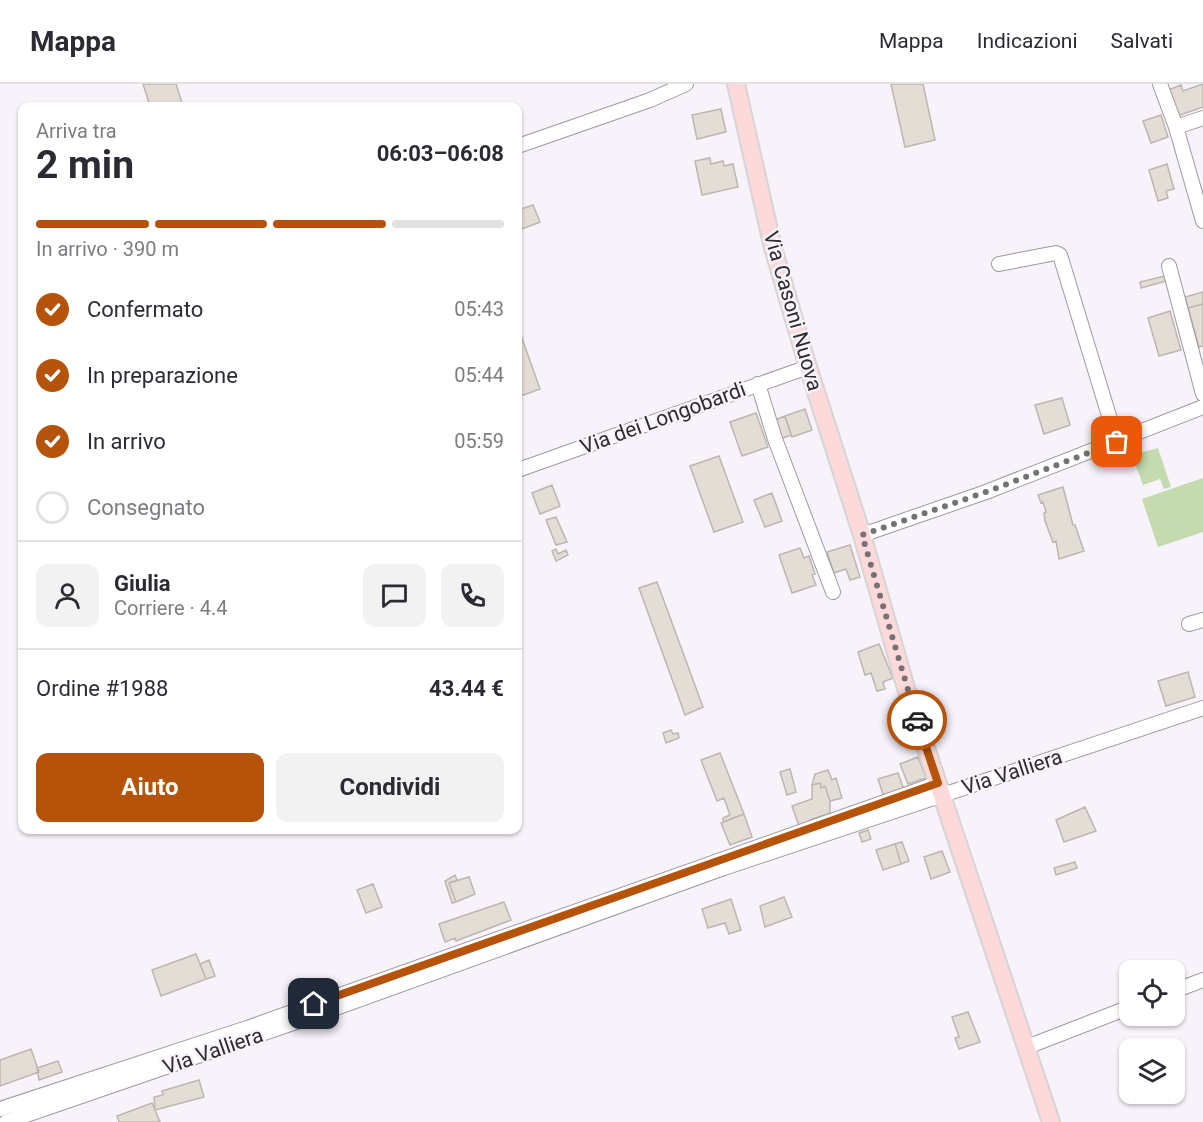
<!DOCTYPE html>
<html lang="it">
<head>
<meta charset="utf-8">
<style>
  body { margin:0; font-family:Roboto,sans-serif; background:#f2f2f3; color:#2b2b33; height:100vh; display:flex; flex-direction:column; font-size:22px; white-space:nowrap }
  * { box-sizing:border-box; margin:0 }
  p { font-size:20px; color:#7c7c81 }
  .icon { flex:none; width:33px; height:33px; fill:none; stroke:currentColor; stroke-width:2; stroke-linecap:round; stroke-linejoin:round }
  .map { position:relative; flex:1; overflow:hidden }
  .drawer { position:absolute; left:18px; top:18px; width:504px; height:732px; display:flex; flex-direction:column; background:#fff; border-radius:12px; box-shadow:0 2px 4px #0004 }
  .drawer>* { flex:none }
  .controls { position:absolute; left:1119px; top:876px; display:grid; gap:12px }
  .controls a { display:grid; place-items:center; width:66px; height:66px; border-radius:12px; background:#fff; box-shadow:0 2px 4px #0004; font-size:30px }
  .pin { position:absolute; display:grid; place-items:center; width:51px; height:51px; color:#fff; margin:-26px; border-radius:12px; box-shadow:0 3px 9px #0006 }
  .courier { position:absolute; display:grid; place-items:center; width:60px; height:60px; margin:-30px; border:4px solid #b45309; border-radius:50%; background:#fff; color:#222; box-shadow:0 2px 8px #0007 }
  .summary em { font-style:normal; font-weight:700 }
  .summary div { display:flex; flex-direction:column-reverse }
  .summary { display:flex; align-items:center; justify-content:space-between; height:102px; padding:0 18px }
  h1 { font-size:39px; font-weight:700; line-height:45px }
  .bar { display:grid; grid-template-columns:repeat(4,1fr); gap:9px 6px; align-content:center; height:72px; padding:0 18px }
  .bar i { height:8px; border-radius:4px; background:#e1e1e2 }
  .bar .active { background:#b45309 }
  .bar p { grid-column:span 4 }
  .line { display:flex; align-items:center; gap:15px; padding:0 18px; border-top:2px solid #e1e1e2 }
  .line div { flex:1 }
  .round { display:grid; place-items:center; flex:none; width:63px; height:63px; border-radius:12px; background:#f2f2f3 }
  ol { padding:0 18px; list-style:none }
  li { display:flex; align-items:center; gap:18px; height:66px }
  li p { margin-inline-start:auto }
  li .icon { padding:6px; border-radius:50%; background:#b45309; color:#fff; stroke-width:4 }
  li:last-child { color:#7c7c81 }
  li i { width:33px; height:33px; border:3px solid #e1e1e2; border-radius:50% }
  .action { display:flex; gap:12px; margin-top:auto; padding:12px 18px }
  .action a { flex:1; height:69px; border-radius:12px; background:#b45309; color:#fff; font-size:24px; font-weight:700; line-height:69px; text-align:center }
  .action a+a { background:#f2f2f3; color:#2b2b33 }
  header { display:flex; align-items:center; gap:36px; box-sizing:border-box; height:84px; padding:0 30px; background:#fff; border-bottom:2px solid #e1e1e2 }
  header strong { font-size:28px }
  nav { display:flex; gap:33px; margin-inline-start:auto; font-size:21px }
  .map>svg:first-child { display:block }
</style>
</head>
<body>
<header>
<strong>Mappa</strong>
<nav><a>Mappa</a><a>Indicazioni</a><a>Salvati</a></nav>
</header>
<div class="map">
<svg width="1203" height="1038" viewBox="0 0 1203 1038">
  <rect width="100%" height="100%" fill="#f8f2fb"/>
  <path fill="#c4daaf" d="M1158 364 1171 403 1164 405 1160 395 1143 401 1132 371Z
    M1203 394V448L1158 463 1142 415Z"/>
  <path fill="#e4ddd6" stroke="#bdb6af" stroke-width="1.5" d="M143 0H176L183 22H150Z
    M891 0H923L935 56 905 63Z
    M1203 0V23L1177 32 1168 6 1181 1 1183 7Z
    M721 25 726 48 697 55 692 31Z
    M1161 31 1168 53 1151 59 1143 37Z
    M710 74 711 80 723 77 724 82 733 80 738 103 702 111 695 77Z
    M1167 80 1174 105 1166 107 1168 114 1158 117 1149 86Z
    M533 121 540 138 522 145 518 126Z
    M1165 192 1166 197 1141 204 1140 198Z
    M1203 208V220L1188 224 1185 213Z
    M1203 220V262L1199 263 1188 224Z
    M1170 227 1181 266 1159 272 1148 234Z
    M518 243 540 305 518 313Z
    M1062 314 1070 341 1044 350 1035 321Z
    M805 325 812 346 792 353 785 332Z
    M756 329 768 363 742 372 730 338Z
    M785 332 791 351 778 356 772 337Z
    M719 372 743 438 714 448 690 382Z
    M552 401 560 422 540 430 532 409Z
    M1063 403 1073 441H1075L1084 467 1059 475 1056 457 1053 458 1045 437 1044 429 1046 428 1043 418 1041 419 1038 411Z
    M772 409 782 437 765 443 754 416Z
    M556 433 567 458 556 461 546 436Z
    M850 461 860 493 850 496 846 485 834 489 827 468Z
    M800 464 804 474 809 472 815 490 812 491 816 501 792 509 779 471Z
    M556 465 558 470 566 466 568 471 556 477 552 467Z
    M657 498 703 623 685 631 639 504Z
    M879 560 893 594 883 598 885 605 877 607 871 589 865 591 858 568Z
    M1188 588 1195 613 1166 622 1158 597Z
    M671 646 673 650 678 649 679 654 666 659 663 649Z
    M720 669 744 730 723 738V734L730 731 724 714 717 717 701 676Z
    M918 673 926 694 908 700 900 680Z
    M790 685 796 708 787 711 780 688Z
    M828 686 832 696 836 694 842 714 830 717 825 702 821 704 820 699 812 701 815 690Z
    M898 689 904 706 884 713 878 695Z
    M820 699 821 704 825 702 830 717V729L810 736 811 741 800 745 792 722 812 715V701Z
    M1085 723 1096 747 1064 758 1056 736Z
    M744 730 752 753 730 761 721 739Z
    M868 746 871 755 862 758 859 749Z
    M902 758 909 777 901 780 895 760Z
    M895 760 901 780 883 786 876 766Z
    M942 767 950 788 931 795 924 773Z
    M1075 778 1077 784 1056 791 1054 784Z
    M455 791 457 796 449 799 456 818 452 819 445 797Z
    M469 793 475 810 456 818 449 799Z
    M373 800 382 823 366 829 357 806Z
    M784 813 792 833 765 843 760 822Z
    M731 815 741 846 729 850 725 839 708 844 702 825Z
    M504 818 511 836 456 857 455 854 445 858 439 840Z
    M196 870 206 895 161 912 152 886Z
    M209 876 215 892 206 895 200 880Z
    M968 928 980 958 959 965 955 954 959 953 952 933Z
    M31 965 39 988 0 1002V976Z
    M58 977 62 988 39 996 37 984Z
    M199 996 204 1013 155 1026 154 1013 163 1011 162 1007Z
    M152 1019 160 1038H119L117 1032Z"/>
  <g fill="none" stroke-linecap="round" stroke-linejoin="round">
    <g stroke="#9e99a1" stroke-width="16">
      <path id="minor" d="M1160 0 1176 43 1203 137
        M1176 43 1203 34
        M518 62 650 16 686 0
        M999 180 1056 169 1060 171 1117 358
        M1169 182 1203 310
        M758 300 775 355 833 508
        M518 386 808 283
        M862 451 986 408 1203 323
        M1189 540 1203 536
        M1174 907 1203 896
        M1027 963 1130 923
        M0 1025 247 944 938 699
        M6 1038 311 933 724 784 1203 624"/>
    </g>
    <g stroke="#d5d5d5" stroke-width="20">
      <path id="major" d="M736 0 773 164 808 283 862 451 906 604 1051 1038"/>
    </g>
    <use href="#minor" stroke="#fff" stroke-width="14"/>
    <use href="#major" stroke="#fed9d9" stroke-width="16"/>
  </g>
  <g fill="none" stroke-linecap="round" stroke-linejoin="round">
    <path stroke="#757176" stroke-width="6" stroke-dasharray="0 10.8" d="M917 636 862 451 986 408 1117 358"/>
    <path stroke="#b45309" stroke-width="8" d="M314 920 938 699 917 636"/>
  </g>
  <g text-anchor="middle" stroke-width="5" stroke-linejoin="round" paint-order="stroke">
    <g font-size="21" fill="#2e2c2f" stroke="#f8f2fb">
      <text transform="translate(793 227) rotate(74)" y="7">Via Casoni Nuova</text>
      <text transform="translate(663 334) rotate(-20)" y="7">Via dei Longobardi</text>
      <text transform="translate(1012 688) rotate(-18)" y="7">Via Valliera</text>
      <text transform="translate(213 967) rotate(-19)" y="7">Via Valliera</text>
    </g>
  </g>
</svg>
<div class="controls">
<a><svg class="icon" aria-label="locate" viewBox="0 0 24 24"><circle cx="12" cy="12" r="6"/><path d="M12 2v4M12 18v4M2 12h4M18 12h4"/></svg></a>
<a><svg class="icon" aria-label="layers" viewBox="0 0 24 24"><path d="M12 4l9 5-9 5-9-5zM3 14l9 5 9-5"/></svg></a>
</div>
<div class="pin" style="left:1117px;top:358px;background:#ea580c"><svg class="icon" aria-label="bag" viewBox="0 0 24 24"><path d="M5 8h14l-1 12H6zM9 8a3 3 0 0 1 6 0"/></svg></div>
<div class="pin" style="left:314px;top:920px;background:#1f2937"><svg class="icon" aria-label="home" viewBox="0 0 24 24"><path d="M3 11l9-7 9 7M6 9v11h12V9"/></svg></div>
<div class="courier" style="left:917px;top:636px"><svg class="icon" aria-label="car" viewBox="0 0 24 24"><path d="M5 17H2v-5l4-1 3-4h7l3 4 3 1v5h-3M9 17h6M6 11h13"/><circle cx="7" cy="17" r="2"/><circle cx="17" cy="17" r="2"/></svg></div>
<section class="drawer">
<div class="summary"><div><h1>2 min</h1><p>Arriva tra</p></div><em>06:03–06:08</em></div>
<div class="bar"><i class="active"></i><i class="active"></i><i class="active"></i><i></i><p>In arrivo · 390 m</p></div>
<ol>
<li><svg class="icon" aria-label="check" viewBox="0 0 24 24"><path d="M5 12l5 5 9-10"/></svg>Confermato<p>05:43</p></li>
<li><svg class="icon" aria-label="check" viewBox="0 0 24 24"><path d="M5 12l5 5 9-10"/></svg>In preparazione<p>05:44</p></li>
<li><svg class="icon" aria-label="check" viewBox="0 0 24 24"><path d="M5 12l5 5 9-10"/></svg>In arrivo<p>05:59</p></li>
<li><i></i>Consegnato</li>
</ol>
<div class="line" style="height:108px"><a class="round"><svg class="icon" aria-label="person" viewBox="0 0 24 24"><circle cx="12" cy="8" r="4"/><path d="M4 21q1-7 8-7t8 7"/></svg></a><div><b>Giulia</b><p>Corriere · 4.4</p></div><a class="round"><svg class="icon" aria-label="chat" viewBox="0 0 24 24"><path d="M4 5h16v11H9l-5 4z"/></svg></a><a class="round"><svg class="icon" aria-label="phone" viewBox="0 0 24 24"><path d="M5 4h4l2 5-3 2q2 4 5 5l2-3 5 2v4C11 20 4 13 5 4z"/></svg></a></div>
<div class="line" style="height:78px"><div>Ordine #1988</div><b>43.44 €</b></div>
<div class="action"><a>Aiuto</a><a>Condividi</a></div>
</section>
</div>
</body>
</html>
